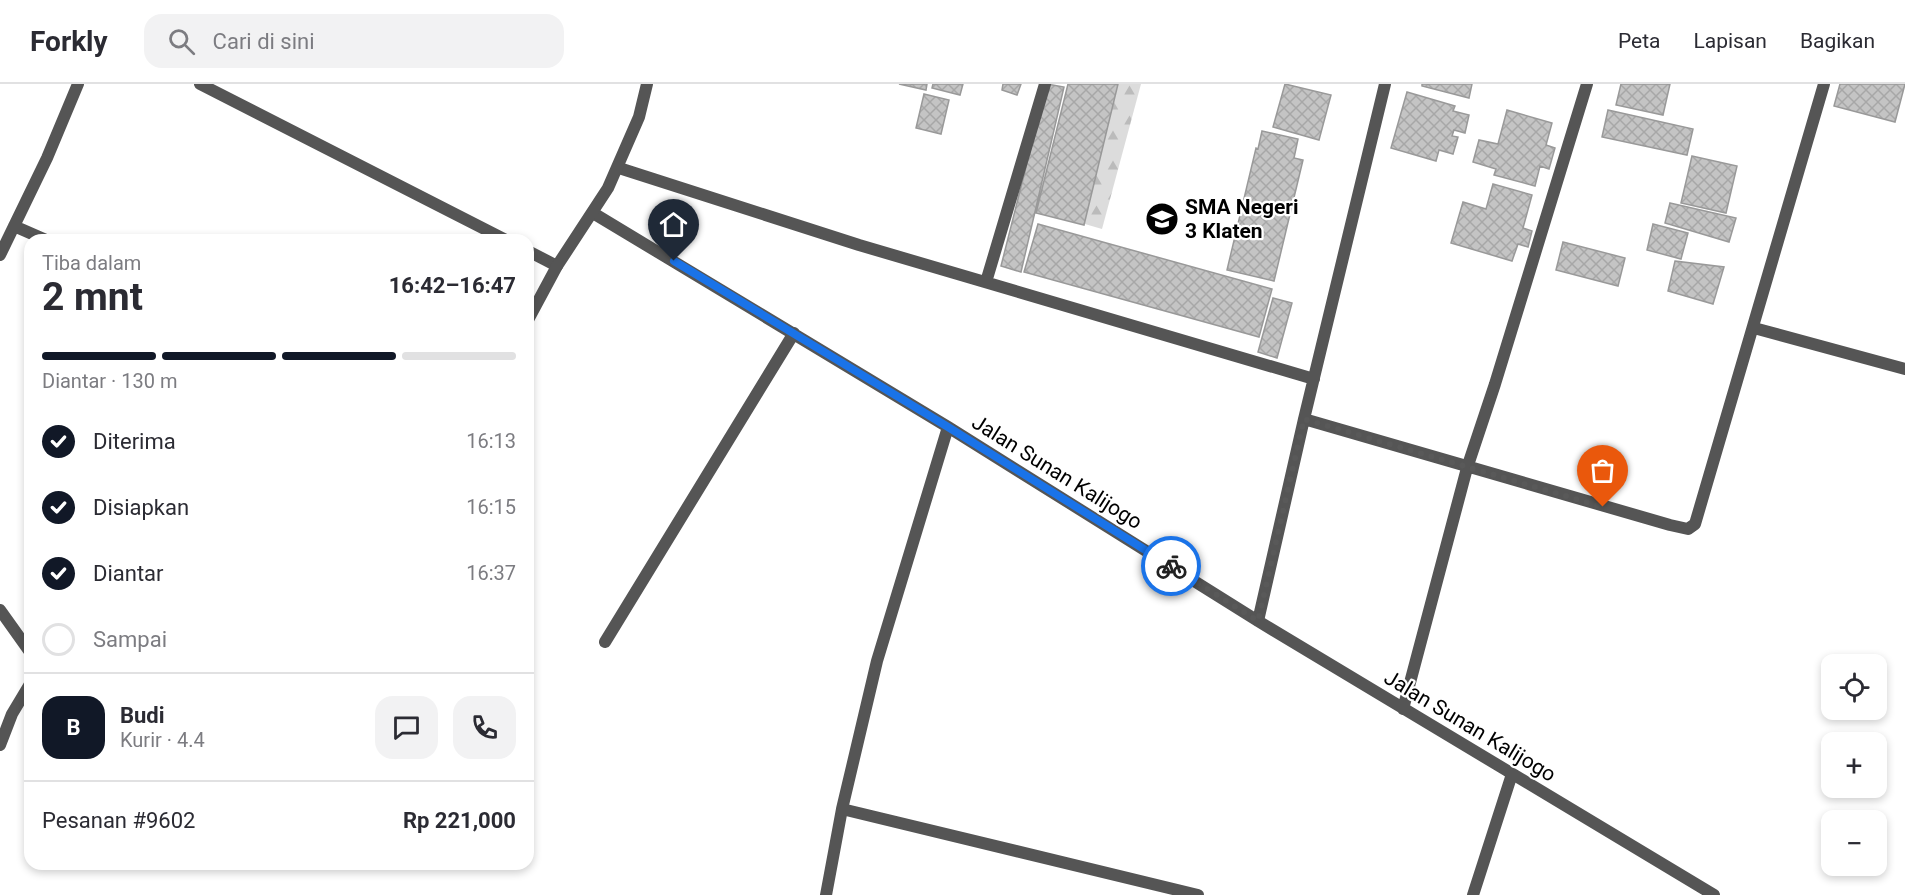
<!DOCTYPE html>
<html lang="id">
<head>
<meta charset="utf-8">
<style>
  body { margin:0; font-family:Roboto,sans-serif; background:#f2f2f3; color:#2b2b33; height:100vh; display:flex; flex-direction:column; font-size:22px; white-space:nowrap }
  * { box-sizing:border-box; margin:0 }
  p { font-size:20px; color:#7c7c81 }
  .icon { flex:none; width:33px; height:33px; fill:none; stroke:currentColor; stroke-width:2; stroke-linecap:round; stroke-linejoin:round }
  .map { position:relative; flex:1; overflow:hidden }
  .panel { position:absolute; left:24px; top:150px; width:510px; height:636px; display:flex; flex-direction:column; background:#fff; border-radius:18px; box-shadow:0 3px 9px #0003 }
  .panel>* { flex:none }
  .fabs { position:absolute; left:1821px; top:570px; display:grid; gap:12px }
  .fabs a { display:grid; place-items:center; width:66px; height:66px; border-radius:12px; background:#fff; box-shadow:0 3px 9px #0003; font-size:30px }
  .pin { position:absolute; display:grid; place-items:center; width:51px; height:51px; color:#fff; margin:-62px -26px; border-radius:50% 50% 50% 0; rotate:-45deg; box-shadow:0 0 6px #0007 }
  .pin .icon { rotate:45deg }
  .courier { position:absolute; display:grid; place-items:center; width:60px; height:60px; margin:-30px; border:4px solid #1a73e8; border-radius:50%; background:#fff; color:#222; box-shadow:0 2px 8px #0007 }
  .overview em { font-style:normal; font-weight:700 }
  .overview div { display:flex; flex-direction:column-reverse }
  .overview { display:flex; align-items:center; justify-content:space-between; height:102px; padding:0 18px }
  h1 { font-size:39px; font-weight:700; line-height:45px }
  .bar { display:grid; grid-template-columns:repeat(4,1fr); gap:9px 6px; align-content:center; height:72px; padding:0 18px }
  .bar i { height:8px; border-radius:4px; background:#e1e1e2 }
  .bar .on { background:#111827 }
  .bar p { grid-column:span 4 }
  .line { display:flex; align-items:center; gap:15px; padding:0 18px; border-top:2px solid #e1e1e2 }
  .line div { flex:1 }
  .round { display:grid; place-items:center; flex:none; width:63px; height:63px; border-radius:18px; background:#f2f2f3 }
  ol { padding:0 18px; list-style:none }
  li { display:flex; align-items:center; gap:18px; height:66px }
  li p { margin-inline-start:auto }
  li .icon { padding:6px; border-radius:50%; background:#111827; color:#fff; stroke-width:4 }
  li:last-child { color:#7c7c81 }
  li i { width:33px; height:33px; border:3px solid #e1e1e2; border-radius:50% }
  header { display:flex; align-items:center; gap:36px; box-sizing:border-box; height:84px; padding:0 30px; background:#fff; border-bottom:2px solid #e1e1e2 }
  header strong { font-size:28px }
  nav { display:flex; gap:33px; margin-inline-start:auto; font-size:21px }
  .search { width:420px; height:54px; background:#f2f2f3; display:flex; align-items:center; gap:15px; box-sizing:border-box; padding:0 21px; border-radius:18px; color:#7c7c81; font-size:22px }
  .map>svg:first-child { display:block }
</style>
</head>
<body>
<header>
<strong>Forkly</strong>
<div class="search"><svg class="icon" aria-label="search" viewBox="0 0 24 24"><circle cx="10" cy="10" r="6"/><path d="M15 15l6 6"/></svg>Cari di sini</div>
<nav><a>Peta</a><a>Lapisan</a><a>Bagikan</a></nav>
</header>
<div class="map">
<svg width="1905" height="811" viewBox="0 0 1905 811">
  <defs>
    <pattern id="forest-firs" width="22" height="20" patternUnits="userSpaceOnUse" patternTransform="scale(1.5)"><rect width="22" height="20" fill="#dcdcdc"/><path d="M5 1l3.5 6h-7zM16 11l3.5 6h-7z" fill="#bbb"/></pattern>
    <pattern id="building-cross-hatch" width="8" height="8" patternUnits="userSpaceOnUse" patternTransform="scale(1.5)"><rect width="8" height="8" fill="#c4c4c4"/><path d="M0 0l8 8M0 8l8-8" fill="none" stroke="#a7a7a7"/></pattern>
  </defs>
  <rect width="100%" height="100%" fill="#fff"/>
  <path fill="url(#forest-firs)" d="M1116 0H1141L1102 145 1078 138Z"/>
  <path fill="url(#building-cross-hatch)" stroke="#999" stroke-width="1.5" d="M899 0H927L926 6Z
    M933 0H963L960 11 932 4Z
    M1003 0H1021L1017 11 1002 6Z
    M1047 0 1064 3 1021 188 1001 182Z
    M1068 0H1118L1084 141 1036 129Z
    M1285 0 1331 11 1319 56 1273 43Z
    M1422 0H1472L1469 14 1422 2Z
    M1621 0H1670L1663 31 1616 21Z
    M1840 0H1905L1895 38 1834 22Z
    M1407 8 1455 22 1453 27 1469 31 1465 49 1454 46 1452 52 1458 53 1453 70 1439 66 1436 77 1391 64Z
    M924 10 949 16 941 50 916 44Z
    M1507 26 1552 39 1546 61 1555 64 1549 85 1540 82 1535 102 1494 91 1496 85 1473 78 1479 56 1498 60Z
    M1608 26 1693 45 1687 71 1602 53Z
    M1262 47 1298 55 1294 74 1303 76 1274 197 1227 186 1256 64 1258 65Z
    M1692 72 1737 82 1726 129 1681 119Z
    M1493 100 1532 111 1523 144 1532 147 1528 163 1518 160 1512 177 1451 159 1463 118 1486 125Z
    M1670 119 1736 134 1729 158 1665 139Z
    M1038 140 1272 205 1259 253 1024 188Z
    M1653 140 1688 149 1681 175 1647 166Z
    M1563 158 1625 174 1618 202 1556 186Z
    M1675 177 1724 183 1713 220 1668 207Z
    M1273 214 1292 219 1277 274 1258 268Z"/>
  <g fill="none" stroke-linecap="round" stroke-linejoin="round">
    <path stroke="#555" stroke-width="12" d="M200 0 506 156
      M619 84 859 161 1314 295
      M593 129 948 343 1258 537 1714 811
      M14 142 46 156
      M528 167 557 182
      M0 171 47 74 78 0
      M986 198 1045 0
      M1754 244 1905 285
      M1304 335 1670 441 1688 445 1695 440 1824 0
      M948 343 877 577 842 725 1198 811
      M0 526 30 568
      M1258 537 1304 335 1385 0
      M605 558 794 249
      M1403 625 1467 384 1495 300 1587 0
      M826 811 842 725
      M1473 811 1512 690"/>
    <path stroke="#555" stroke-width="12" d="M528 236 557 182 608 104 639 33 647 0
      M0 661 12 630 30 600"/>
  </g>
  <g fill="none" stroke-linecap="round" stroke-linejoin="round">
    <path stroke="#595959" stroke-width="6" stroke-dasharray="0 10.8" d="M1171 482 1258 537 1304 335 1603 423"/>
    <path stroke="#1a73e8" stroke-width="8" d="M674 177 948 343 1171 482"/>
  </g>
  <defs>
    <g id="school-disc" transform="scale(1.725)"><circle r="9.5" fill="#000" stroke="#fff"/><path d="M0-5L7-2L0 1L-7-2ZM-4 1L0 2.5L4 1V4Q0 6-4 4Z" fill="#fff"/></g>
  </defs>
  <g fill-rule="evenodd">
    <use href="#school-disc" x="1162" y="135"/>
  </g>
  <g text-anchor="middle" stroke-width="4.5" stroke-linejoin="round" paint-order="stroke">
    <g font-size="21" font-weight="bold" fill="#000" stroke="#fff" text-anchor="start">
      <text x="1185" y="130">SMA Negeri<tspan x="1185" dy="24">3 Klaten</tspan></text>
    </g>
    <g font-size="21" fill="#000" stroke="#fff">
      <text transform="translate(1057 388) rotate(32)" y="7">Jalan Sunan Kalijogo</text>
      <text transform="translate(1470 642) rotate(31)" y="7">Jalan Sunan Kalijogo</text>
    </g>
  </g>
</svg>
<div class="fabs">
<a><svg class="icon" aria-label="locate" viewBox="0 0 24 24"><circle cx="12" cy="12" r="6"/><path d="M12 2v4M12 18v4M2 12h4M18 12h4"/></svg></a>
<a>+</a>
<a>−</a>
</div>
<div class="pin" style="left:1603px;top:423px;background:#ea580c"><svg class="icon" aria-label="bag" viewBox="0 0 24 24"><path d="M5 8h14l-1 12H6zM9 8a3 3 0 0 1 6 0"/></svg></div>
<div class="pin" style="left:674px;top:177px;background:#1f2937"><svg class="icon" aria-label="home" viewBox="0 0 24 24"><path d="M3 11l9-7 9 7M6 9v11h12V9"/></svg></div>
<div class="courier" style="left:1171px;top:482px"><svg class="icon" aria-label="bike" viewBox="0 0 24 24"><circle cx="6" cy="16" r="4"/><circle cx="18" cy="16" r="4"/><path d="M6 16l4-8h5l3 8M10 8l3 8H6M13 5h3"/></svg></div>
<section class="panel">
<div class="overview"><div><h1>2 mnt</h1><p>Tiba dalam</p></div><em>16:42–16:47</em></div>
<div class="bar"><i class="on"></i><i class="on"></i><i class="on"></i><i></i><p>Diantar · 130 m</p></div>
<ol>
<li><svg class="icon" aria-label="check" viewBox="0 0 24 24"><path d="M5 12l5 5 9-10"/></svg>Diterima<p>16:13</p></li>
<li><svg class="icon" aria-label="check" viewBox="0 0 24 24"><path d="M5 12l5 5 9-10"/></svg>Disiapkan<p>16:15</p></li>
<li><svg class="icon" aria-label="check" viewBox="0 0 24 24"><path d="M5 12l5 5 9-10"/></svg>Diantar<p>16:37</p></li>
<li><i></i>Sampai</li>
</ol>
<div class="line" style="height:108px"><b class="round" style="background:#111827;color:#fff">B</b><div><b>Budi</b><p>Kurir · 4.4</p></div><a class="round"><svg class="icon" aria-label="chat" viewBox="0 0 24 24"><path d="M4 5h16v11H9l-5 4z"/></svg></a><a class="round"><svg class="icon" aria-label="phone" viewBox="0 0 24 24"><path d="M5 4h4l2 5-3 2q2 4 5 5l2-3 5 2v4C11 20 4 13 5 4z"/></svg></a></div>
<div class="line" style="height:78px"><div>Pesanan #9602</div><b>Rp 221,000</b></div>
</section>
</div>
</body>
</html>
